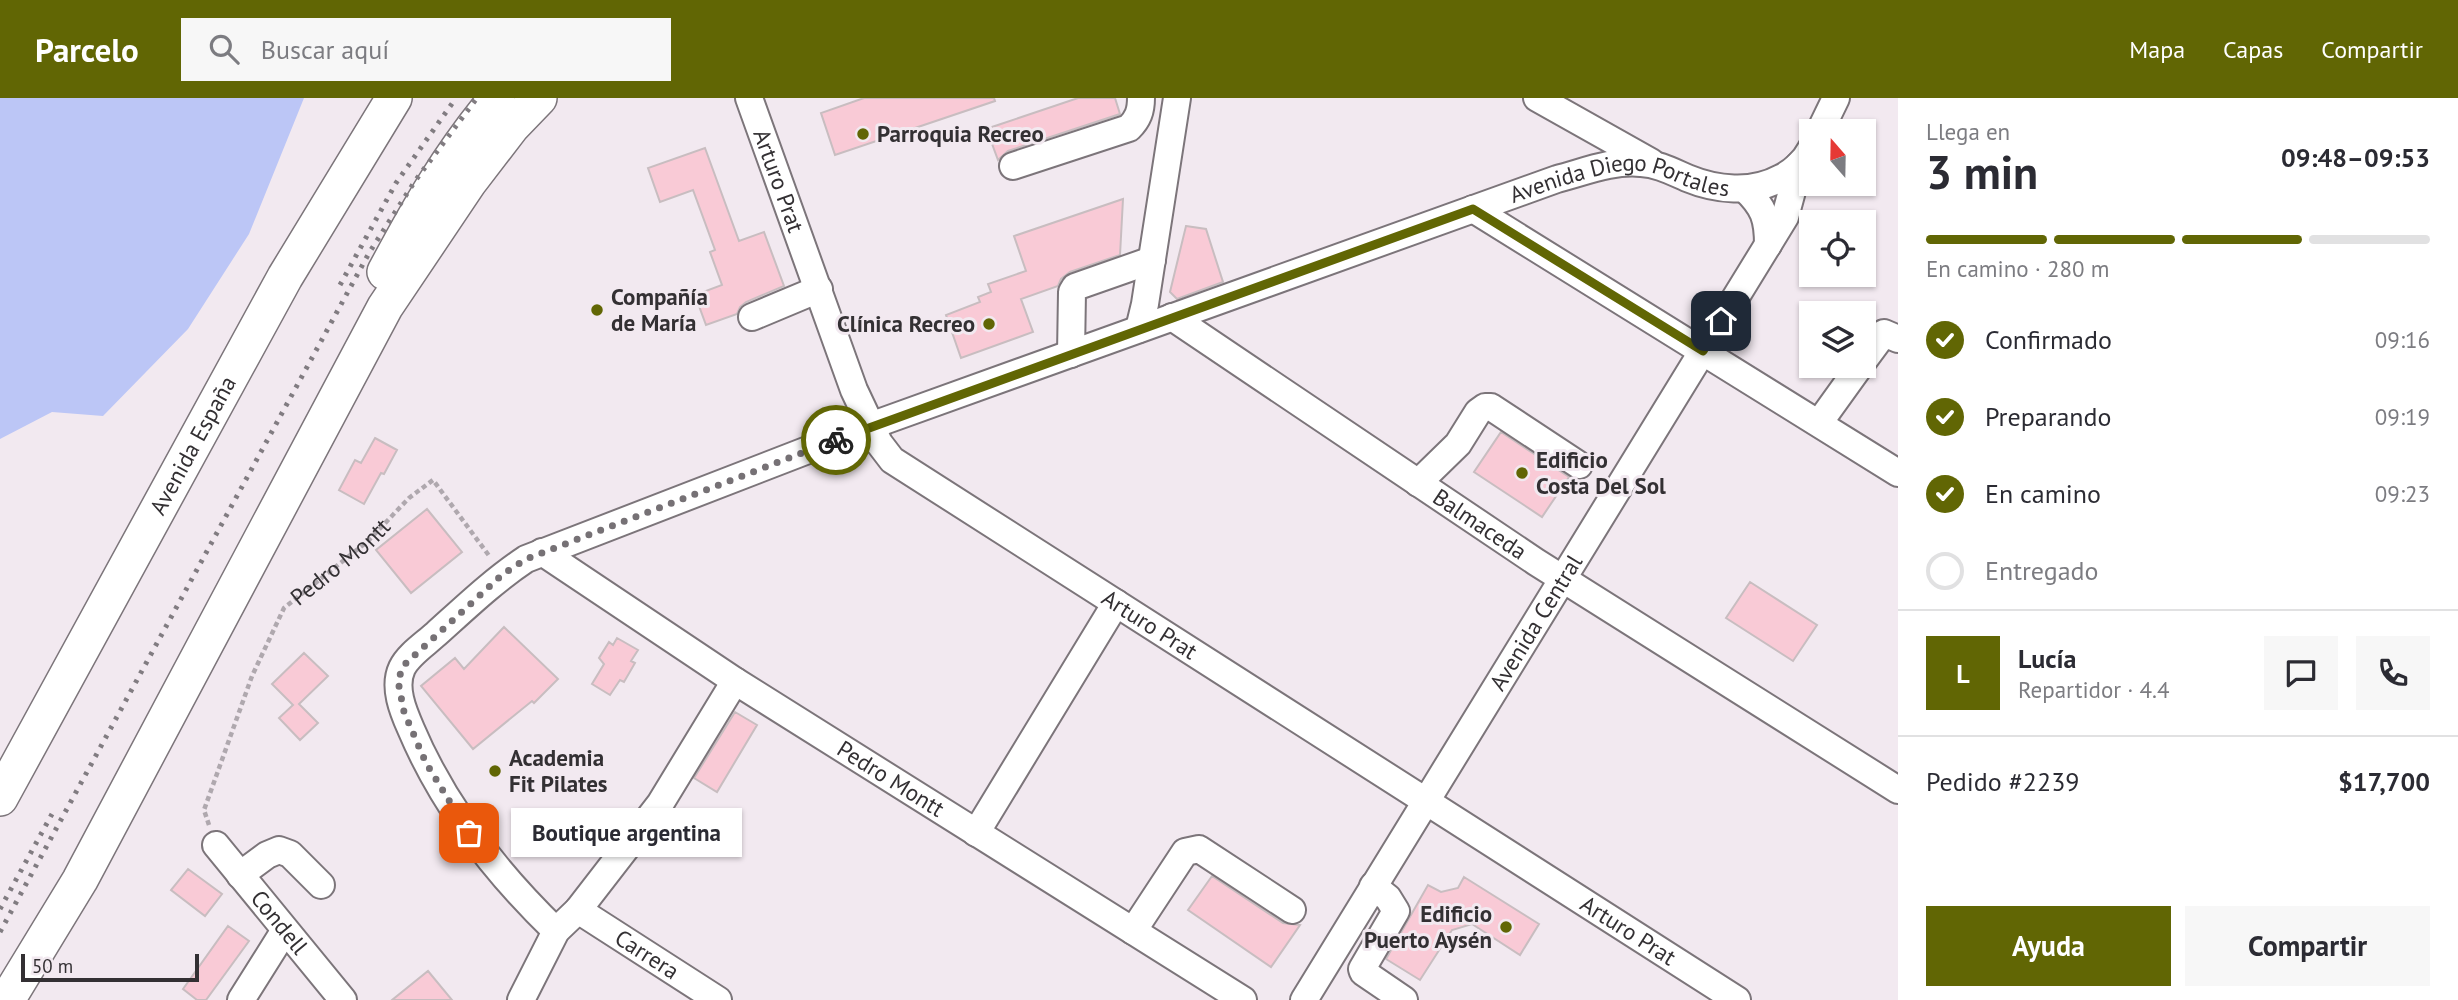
<!DOCTYPE html>
<html lang="es">
<head>
<meta charset="utf-8">
<style>
  body { margin:0; font-family:"PT Sans",sans-serif; background:#f7f7f7; color:#2b2b33; height:100vh; display:flex; flex-direction:column; font-size:26px; white-space:nowrap }
  * { box-sizing:border-box; margin:0 }
  p { font-size:23px; color:#7c7c81 }
  .icon { flex:none; width:38px; height:38px; fill:none; stroke:currentColor; stroke-width:2; stroke-linecap:round; stroke-linejoin:round }
  .map { position:relative; flex:1; overflow:hidden }
  .panel { display:flex; flex-direction:column; background:#fff; width:560px }
  .panel>* { flex:none }
  .needle { width:46px; rotate:340deg }
  .controls { position:absolute; left:1799px; top:21px; display:grid; gap:14px }
  .controls a { display:grid; place-items:center; width:77px; height:77px; border-radius:0px; background:#fff; box-shadow:0 2px 5px #0004; font-size:35px }
  .scale { position:absolute; left:21px; bottom:18px; width:178px; box-sizing:border-box; padding-left:7px; border:4px solid #333033; border-top:0; font-size:19px; line-height:24px; white-space:nowrap; color:#333033; -webkit-text-stroke:5px #f2e9f0; paint-order:stroke }
  .pin { position:absolute; display:grid; place-items:center; width:60px; height:60px; color:#fff; margin:-30px; border-radius:14px; box-shadow:0 4px 10px #0006 }
  .courier { position:absolute; display:grid; place-items:center; width:70px; height:70px; margin:-35px; border:5px solid #616604; border-radius:50%; background:#fff; color:#222; box-shadow:0 2px 9px #0007 }
  .bubble { position:absolute; height:49px; border-radius:0px; background:#fff; box-shadow:0 2px 5px #0004; font-size:23px; font-weight:700; line-height:49px; text-align:center }
  .headline em { font-style:normal; font-weight:700 }
  .headline div { display:flex; flex-direction:column-reverse }
  .headline { display:flex; align-items:center; justify-content:space-between; height:119px; padding:0 28px }
  h1 { font-size:46px; font-weight:700; line-height:52px }
  .bar { display:grid; grid-template-columns:repeat(4,1fr); gap:10px 7px; align-content:center; height:84px; padding:0 28px }
  .bar i { height:9px; border-radius:5px; background:#e1e1e2 }
  .bar .selected { background:#616604 }
  .bar p { grid-column:span 4 }
  .line { display:flex; align-items:center; gap:18px; padding:0 28px; border-top:2px solid #e1e1e2 }
  .line div { flex:1 }
  .round { display:grid; place-items:center; flex:none; width:74px; height:74px; border-radius:0px; background:#f7f7f7 }
  ol { padding:0 28px; list-style:none }
  li { display:flex; align-items:center; gap:21px; height:77px }
  li p { margin-inline-start:auto }
  li .icon { padding:7px; border-radius:50%; background:#616604; color:#fff; stroke-width:4 }
  li:last-child { color:#7c7c81 }
  li i { width:38px; height:38px; border:4px solid #e1e1e2; border-radius:50% }
  .button { display:flex; gap:14px; margin-top:auto; padding:14px 28px }
  .button a { flex:1; height:80px; border-radius:0px; background:#616604; color:#fff; font-size:28px; font-weight:700; line-height:80px; text-align:center }
  .button a+a { background:#f7f7f7; color:#2b2b33 }
  header { display:flex; align-items:center; gap:42px; box-sizing:border-box; height:98px; padding:0 35px; background:#616604; color:#fff }
  header strong { font-size:33px }
  nav { display:flex; gap:38px; margin-inline-start:auto; font-size:24px }
  .search { width:490px; height:63px; background:#f7f7f7; display:flex; align-items:center; gap:18px; box-sizing:border-box; padding:0 24px; border-radius:0px; color:#7c7c81; font-size:26px }
  main { display:flex; flex:1; min-height:0 }
  .map>svg:first-child { display:block }
</style>
</head>
<body>
<header>
<strong>Parcelo</strong>
<div class="search"><svg class="icon" aria-label="search" viewBox="0 0 24 24"><circle cx="10" cy="10" r="6"/><path d="M15 15l6 6"/></svg>Buscar aquí</div>
<nav><a>Mapa</a><a>Capas</a><a>Compartir</a></nav>
</header>
<main>
<div class="map">
<svg width="1898" height="902" viewBox="0 0 1898 902">
  <rect width="100%" height="100%" fill="#f2e9f0"/>
  <path fill="#bcc6f6" d="M0 0H304L249 136 188 231 103 318 52 314 0 341Z"/>
  <path fill="#f9cad6" stroke="#c8bdc0" stroke-width="2" d="M864 0H994L995 3 835 57 821 15Z
    M1078 0H1115L1120 16 1008 53 998 62 991 43 996 41 992 29Z
    M705 50 739 143 764 134 784 188 746 204 740 209 737 216 706 227 695 197 722 187 710 154 715 152 693 92 660 104 648 70Z
    M1123 101 1120 157 1070 174 1061 181 1058 188 1021 201 1033 234 961 260 946 217 980 204 978 199 991 194 988 186 1026 173 1014 138Z
    M1186 128 1206 131 1223 184 1177 201 1170 194Z
    M1501 334 1569 379 1542 419 1474 374Z
    M375 340 397 352 384 376 381 375 364 406 339 392 355 362 361 365Z
    M427 411 462 454 411 495 376 452Z
    M1750 484 1817 527 1793 563 1726 520Z
    M504 529 558 581 534 605 532 603 473 651 421 588 455 560 464 571Z
    M617 540 638 552 631 563 635 565 624 584 620 582 610 597 592 586 604 566 599 560 609 544 613 547Z
    M304 555 328 578 299 606 318 625 300 642 279 620 293 607 272 586Z
    M735 614 757 627 717 694 694 680Z
    M188 771 222 796 205 818 171 792Z
    M1212 778 1283 825 1300 827 1271 869 1188 812Z
    M1464 779 1539 826 1520 857 1472 826 1452 832 1420 882 1386 861 1428 787 1441 794 1458 790Z
    M228 828 249 843 206 902H197L183 891Z
    M428 873 452 902H392Z"/>
  <g fill="none" stroke-linecap="round" stroke-linejoin="round">
    <g stroke="#7c757a" stroke-width="30">
      <g id="minor">
        <path id="s2" d="M749 0 854 292 879 345 892 362 1737 902"/>
        <path d="M1537 0 1651 64"/>
        <path d="M1820 33 1836 0"/>
        <path d="M1013 68 1129 30C1138 21 1141 13 1141 0"/>
        <path d="M1745 91C1764 109 1768 121 1768 147"/>
        <path d="M1473 111 1898 375"/>
        <path d="M752 219 819 191"/>
        <path id="s3" d="M1172 219 1536 464 1898 692"/>
        <path d="M1139 231 1145 206 1177 0"/>
        <path d="M1071 256 1072 194 1075 189 1152 162"/>
        <path d="M1864 262 1884 235 1898 241"/>
        <path d="M1819 325 1860 268"/>
        <path d="M1418 385 1458 346 1478 314 1485 309H1491L1579 367"/>
        <path id="s4" d="M542 454 735 583 1243 902"/>
        <path d="M976 735 1116 505"/>
        <path id="s5" d="M216 747 343 902"/>
        <path d="M240 777 267 757 279 752 290 756 321 787"/>
        <path d="M1373 788 1388 800 1396 813 1362 871 1363 874 1404 902"/>
        <path id="s6" d="M578 812 718 902"/>
        <path id="s7" d="M556 833C496 775 444 709 411 631 403 613 393 589 402 570 408 557 425 546 436 536 465 510 493 483 526 461L870 328 1557 81C1584 74 1613 62 1641 65 1658 66 1671 73 1687 80 1716 92 1752 96 1781 80 1793 74 1805 63 1811 51"/>
        <path d="M1133 833 1185 754 1199 751 1292 812"/>
        <path d="M241 902 285 832"/>
        <path d="M521 902 556 833 578 812 660 706 735 583"/>
        <path id="s8" d="M1304 902 1785 119 1799 67"/>
      </g>
    </g>
    <g stroke="#7c757a" stroke-width="38">
      <g id="major">
        <path d="M385 174C419 110 450 56 497 0"/>
        <path id="s9" d="M0 700 285 179 394 0"/>
        <path d="M7 902 80 782 385 209 469 84 512 28 539 0"/>
      </g>
    </g>
    <path stroke="#afa8ae" stroke-width="4.5" stroke-dasharray="5 3.5" stroke-linecap="butt" id="s1" d="M209 727 204 712 252 578 284 510 368 443 409 400 433 382 490 459"/>
    <use href="#minor" stroke="#fff" stroke-width="26"/>
    <use href="#major" stroke="#fff" stroke-width="35"/>
    <path stroke="#817c81" stroke-width="5" stroke-dasharray="3.5 7" stroke-linecap="butt" d="M340 187 396 85 456 0
      M0 811 52 716
      M0 834 369 155 415 83 477 0"/>
  </g>
  <g fill="none" stroke-linecap="round" stroke-linejoin="round">
    <path stroke="#767175" stroke-width="7" stroke-dasharray="0 12.6" d="M469 735 426 665 404 614 398 583 403 568 503 476 526 461 836 342"/>
    <path stroke="#616604" stroke-width="9" d="M836 342 1473 111 1703 253 1721 223"/>
  </g>
  <g fill="#616604" stroke="#f2e9f0" stroke-width="2.5">
    <circle cx="863" cy="36" r="7"/>
    <circle cx="597" cy="212" r="7"/>
    <circle cx="989" cy="226" r="7"/>
    <circle cx="1522" cy="375" r="7"/>
    <circle cx="495" cy="673" r="7"/>
    <circle cx="1506" cy="829" r="7"/>
  </g>
  <g text-anchor="middle" stroke-width="6" stroke-linejoin="round" paint-order="stroke">
    <g font-size="23" font-weight="bold" fill="#333033" stroke="#f2e9f0" text-anchor="start">
      <text x="877" y="44">Parroquia Recreo</text>
      <text x="611" y="207">Compañía<tspan x="611" dy="26">de María</tspan></text>
      <text x="975" y="234" text-anchor="end">Clínica Recreo</text>
      <text x="1536" y="370">Edificio<tspan x="1536" dy="26">Costa Del Sol</tspan></text>
      <text x="509" y="668">Academia<tspan x="509" dy="26">Fit Pilates</tspan></text>
      <text x="1492" y="824" text-anchor="end">Edificio<tspan x="1492" dy="26">Puerto Aysén</tspan></text>
    </g>
    <g font-size="23" fill="#333033" stroke="#f2e9f0">
      <text dy="8" stroke="none"><textPath href="#s2" startOffset="88">Arturo Prat</textPath></text>
      <text dy="8" stroke="none"><textPath href="#s7" startOffset="1643">Avenida Diego Portales</textPath></text>
      <text dy="8" stroke="none"><textPath href="#s9" startOffset="402">Avenida España</textPath></text>
      <text dy="8" stroke="none"><textPath href="#s3" startOffset="371">Balmaceda</textPath></text>
      <text dy="8" stroke="none"><textPath href="#s1" startOffset="306">Pedro Montt</textPath></text>
      <text dy="8" stroke="none"><textPath href="#s8" startOffset="443">Avenida Central</textPath></text>
      <text dy="8" stroke="none"><textPath href="#s2" startOffset="696">Arturo Prat</textPath></text>
      <text dy="8" stroke="none"><textPath href="#s4" startOffset="416">Pedro Montt</textPath></text>
      <text dy="8" stroke="none"><textPath href="#s5" startOffset="100">Condell</textPath></text>
      <text dy="8" stroke="none"><textPath href="#s2" startOffset="1264">Arturo Prat</textPath></text>
      <text dy="8" stroke="none"><textPath href="#s6" startOffset="82">Carrera</textPath></text>
    </g>
  </g>
</svg>
<div class="controls">
<a><svg class="needle" viewBox="-14 -14 28 28"><path d="M0-13l5 13h-10z" fill="#e53935"/><path d="M0 13l5-13h-10z" fill="#7c7c81"/></svg></a>
<a><svg class="icon" aria-label="locate" viewBox="0 0 24 24"><circle cx="12" cy="12" r="6"/><path d="M12 2v4M12 18v4M2 12h4M18 12h4"/></svg></a>
<a><svg class="icon" aria-label="layers" viewBox="0 0 24 24"><path d="M12 4l9 5-9 5-9-5zM3 14l9 5 9-5"/></svg></a>
</div>
<div class="scale">50 m</div>
<div class="pin" style="left:469px;top:735px;background:#ea580c"><svg class="icon" aria-label="bag" viewBox="0 0 24 24"><path d="M5 8h14l-1 12H6zM9 8a3 3 0 0 1 6 0"/></svg></div>
<div class="pin" style="left:1721px;top:223px;background:#1f2937"><svg class="icon" aria-label="home" viewBox="0 0 24 24"><path d="M3 11l9-7 9 7M6 9v11h12V9"/></svg></div>
<div class="courier" style="left:836px;top:342px"><svg class="icon" aria-label="bike" viewBox="0 0 24 24"><circle cx="6" cy="16" r="4"/><circle cx="18" cy="16" r="4"/><path d="M6 16l4-8h5l3 8M10 8l3 8H6M13 5h3"/></svg></div>
<div class="bubble" style="left:511px;top:710px;width:231px">Boutique argentina</div>
</div>
<section class="panel">
<div class="headline"><div><h1>3 min</h1><p>Llega en</p></div><em>09:48–09:53</em></div>
<div class="bar"><i class="selected"></i><i class="selected"></i><i class="selected"></i><i></i><p>En camino · 280 m</p></div>
<ol>
<li><svg class="icon" aria-label="check" viewBox="0 0 24 24"><path d="M5 12l5 5 9-10"/></svg>Confirmado<p>09:16</p></li>
<li><svg class="icon" aria-label="check" viewBox="0 0 24 24"><path d="M5 12l5 5 9-10"/></svg>Preparando<p>09:19</p></li>
<li><svg class="icon" aria-label="check" viewBox="0 0 24 24"><path d="M5 12l5 5 9-10"/></svg>En camino<p>09:23</p></li>
<li><i></i>Entregado</li>
</ol>
<div class="line" style="height:126px"><b class="round" style="background:#616604;color:#fff">L</b><div><b>Lucía</b><p>Repartidor · 4.4</p></div><a class="round"><svg class="icon" aria-label="chat" viewBox="0 0 24 24"><path d="M4 5h16v11H9l-5 4z"/></svg></a><a class="round"><svg class="icon" aria-label="phone" viewBox="0 0 24 24"><path d="M5 4h4l2 5-3 2q2 4 5 5l2-3 5 2v4C11 20 4 13 5 4z"/></svg></a></div>
<div class="line" style="height:91px"><div>Pedido #2239</div><b>$17,700</b></div>
<div class="button"><a>Ayuda</a><a>Compartir</a></div>
</section>
</main>
</body>
</html>
